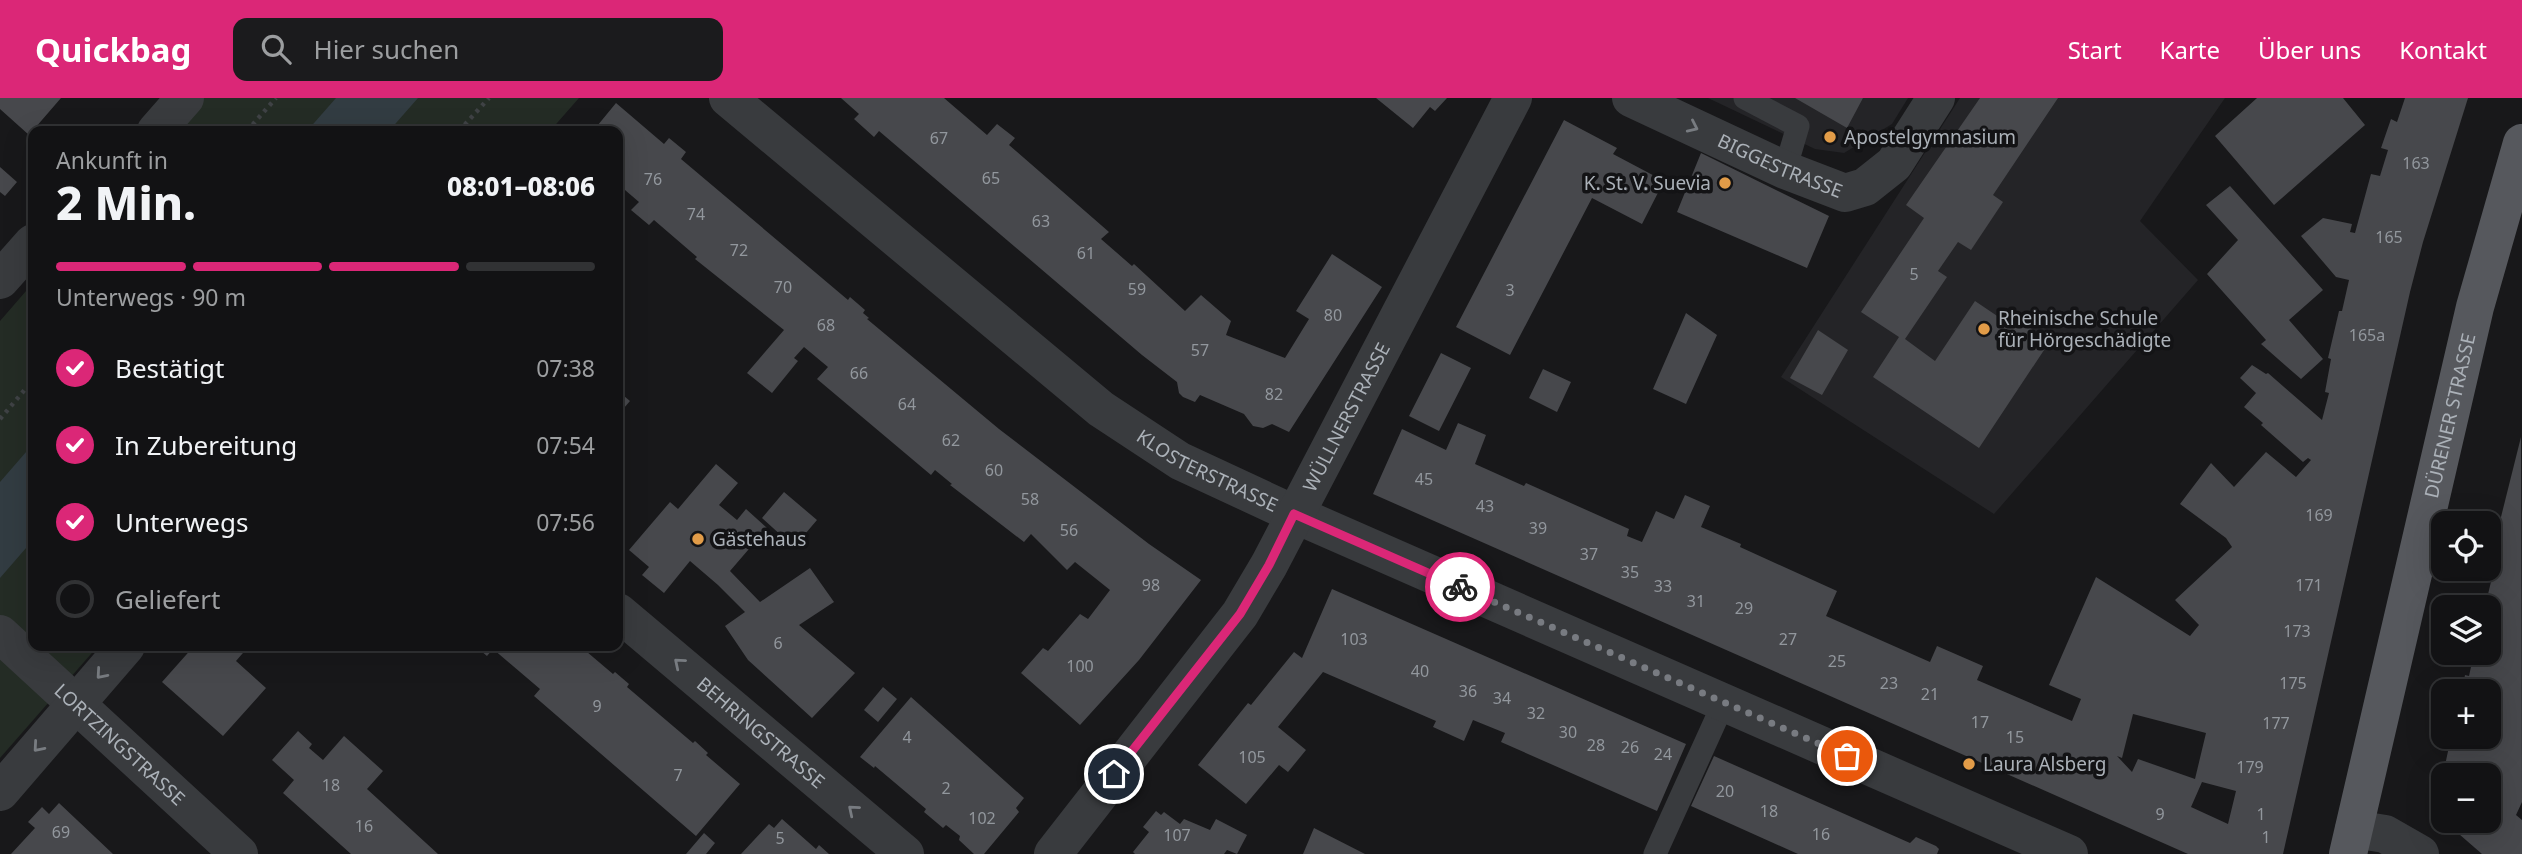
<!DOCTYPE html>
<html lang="de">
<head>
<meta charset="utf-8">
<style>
  body { margin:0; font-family:"Noto Sans",sans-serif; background:#1b1b1d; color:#f1f3f6; height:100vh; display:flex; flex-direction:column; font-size:26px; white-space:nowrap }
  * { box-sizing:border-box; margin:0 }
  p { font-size:23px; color:#9c9ea0 }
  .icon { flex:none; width:38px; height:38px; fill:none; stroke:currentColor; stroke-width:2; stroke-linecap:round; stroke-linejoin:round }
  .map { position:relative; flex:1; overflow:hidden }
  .panel { position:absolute; left:28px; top:28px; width:595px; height:525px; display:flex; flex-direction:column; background:#121214; border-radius:14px; box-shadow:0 7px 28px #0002,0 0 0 2px #313234 }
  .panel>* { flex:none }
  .fabs { position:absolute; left:2431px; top:413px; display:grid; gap:14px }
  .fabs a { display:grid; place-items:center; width:70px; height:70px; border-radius:14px; background:#121214; box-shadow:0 7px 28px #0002,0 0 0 2px #313234; font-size:35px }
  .pin { position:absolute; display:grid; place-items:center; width:60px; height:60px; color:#fff; margin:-30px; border:4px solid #fff; border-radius:50%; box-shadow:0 2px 7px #0007 }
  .courier { position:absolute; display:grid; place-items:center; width:70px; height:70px; margin:-35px; border:5px solid #db2777; border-radius:50%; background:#fff; color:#222; box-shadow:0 2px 9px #0007 }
  .headline em { font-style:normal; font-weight:800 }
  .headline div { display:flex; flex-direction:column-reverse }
  .headline { display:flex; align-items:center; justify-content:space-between; height:119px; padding:0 28px }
  h1 { font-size:46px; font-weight:800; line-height:52px }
  .bar { display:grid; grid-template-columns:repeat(4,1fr); gap:10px 7px; align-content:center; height:84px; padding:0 28px }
  .bar i { height:9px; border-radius:5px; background:#313234 }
  .bar .current { background:#db2777 }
  .bar p { grid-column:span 4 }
  ol { padding:0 28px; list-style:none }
  li { display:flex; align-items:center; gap:21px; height:77px }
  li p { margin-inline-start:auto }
  li .icon { padding:7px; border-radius:50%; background:#db2777; color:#fff; stroke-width:4 }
  li:last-child { color:#9c9ea0 }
  li i { width:38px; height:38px; border:4px solid #313234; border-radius:50% }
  header { display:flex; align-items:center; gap:42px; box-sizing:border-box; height:98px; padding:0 35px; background:#db2777; color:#fff }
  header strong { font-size:33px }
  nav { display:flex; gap:38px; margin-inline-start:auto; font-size:24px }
  .search { width:490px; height:63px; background:#1b1b1d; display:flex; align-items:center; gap:18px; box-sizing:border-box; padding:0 24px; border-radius:14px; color:#9c9ea0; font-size:26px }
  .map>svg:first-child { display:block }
</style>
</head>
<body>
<header>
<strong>Quickbag</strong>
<div class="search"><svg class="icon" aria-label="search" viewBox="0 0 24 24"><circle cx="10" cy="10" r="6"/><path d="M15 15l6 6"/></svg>Hier suchen</div>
<nav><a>Start</a><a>Karte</a><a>Über uns</a><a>Kontakt</a></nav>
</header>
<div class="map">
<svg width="2522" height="756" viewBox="0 0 2522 756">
  <rect width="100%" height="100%" fill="#18181a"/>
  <path fill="#242427" d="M1708 0H1908L1892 26 1844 55 1815 51Z
    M1960 0H2225L2140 123 2198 182 1994 416 1781 279Z"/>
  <path fill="#242c25" d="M196 0H579L550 33H167Z
    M33 185V548H98L0 660V223Z"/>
  <path fill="#323c42" d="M336 0H418L389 33H307Z
    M33 346V442L0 480V384Z"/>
  <path fill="#47484c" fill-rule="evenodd" d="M0 0H61L29 37 0 11Z
    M841 0H944L987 37 997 26 1015 40 1009 47 1109 134 1101 141 1132 168 1134 166 1185 213 1201 197 1231 223 1226 237 1285 260 1309 221 1296 213 1332 156 1382 189 1289 334 1272 326 1263 330 1253 328 1244 316 1200 297 1195 304 1183 299 1179 295 1177 284 1142 257 879 33 874 39 854 21 859 16Z
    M1376 0H1447L1435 13 1430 9 1413 30Z
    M1795 0H1863L1847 30Z
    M1980 0H2058L1993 97 2003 104 1971 152 1958 144 1938 173 1947 179 1905 241 1935 263 1975 203 2015 230 2019 223 2050 243 1979 350 1873 279 1899 239 1861 214 1924 120 1906 107Z
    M2257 0H2343L2365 27 2274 107 2215 38Z
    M2405 0H2468L2423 144 2410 194 2283 756H2188L1373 396 1402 331 1446 352 1458 325 1486 337 1475 366 1524 388 1526 385 1629 431 1627 438 1642 444 1656 413 1674 421 1685 397 1710 408 1701 429 1741 446 1740 449 1837 493 1826 518 1930 564 1937 548 1983 568 1977 582 2072 623 2081 601 2049 587 2096 479 2190 538 2199 527 2175 502 2232 449 2226 440 2180 406 2211 365 2234 389 2266 354 2296 379 2311 362 2308 360 2303 364 2261 327 2263 325 2244 309 2256 295 2240 280 2252 267 2266 276 2268 275 2322 322 2329 295 2325 294 2331 261 2328 260 2339 213H2342L2349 182 2336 179 2301 138 2323 120 2352 126 2350 134 2355 135 2371 76 2380 78 2388 52 2381 50 2391 21 2397 24ZM2133 616 2206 635 2195 681 2138 661 2132 674 2117 658 2122 660ZM2202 684 2236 693 2228 726 2191 709Z
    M616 5 664 46 669 40 686 54 681 61 848 202 850 199 865 212 863 215 869 220 867 221 999 331 1149 446 1201 482 1139 562 1080 627 1021 575 1043 550 1048 553 1080 516 1088 521 1110 492 1075 464 1067 472 1031 436 1024 444 950 387 952 386 935 372 931 377 817 281 828 269 804 249 794 260 798 263 772 295 747 275 784 232 695 161 697 159 654 122 649 127 631 112 639 104 618 86V33H593Z
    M1564 22 1617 50 1613 56 1664 83 1642 126 1592 100 1510 257 1456 229Z
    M1701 55 1829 118 1807 170 1677 114Z
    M0 69 17 84 5 98 0 94Z
    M2230 88 2323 192 2289 222 2323 261 2301 281 2261 246 2266 242 2207 176 2238 142 2206 107Z
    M1686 215 1717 237 1686 306 1653 291Z
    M1818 232 1848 252 1822 297 1790 280Z
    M1441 255 1471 270 1439 333 1409 318Z
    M1543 271 1571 284 1557 314 1529 300Z
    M618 293 630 303 618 317Z
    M2521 339 2522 704 2516 717 2522 722V756H2482L2444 723H2488V677H2443L2451 639H2488V593H2462L2465 577 2469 578 2474 555H2488V509H2485L2503 433 2498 431Z
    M716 366 738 385 719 407 737 422 746 411 767 430 730 473 760 504 810 470 834 504 799 527 855 575 812 620 748 562 725 528 745 514 718 487 690 463 664 495 642 477 649 469 629 452 670 404 678 411Z
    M784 394 817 422 794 449 762 420Z
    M1332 491 1686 646 1657 713 1501 644 1505 635 1473 622 1464 643 1433 629 1436 623 1323 574 1278 629 1306 652 1288 674 1279 667 1246 706 1198 667 1248 605 1251 607 1294 554 1302 560Z
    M194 548H249L236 563 266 590 223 638 162 584Z
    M475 548H580L613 576 615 574 629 586 627 589 693 645 695 643 708 655 706 657 740 686 696 738 534 598 540 591 493 551 487 558Z
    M883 589 897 601 878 624 864 612Z
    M911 599 1024 700 1016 710 1019 714 984 756H974L959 742 960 738 946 727 943 730 924 714 926 711 875 668 874 670 860 659Z
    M298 633 312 646 309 650 323 662 344 638 383 673 367 691 438 756H351L283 695 294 682 272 662Z
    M1714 658 1910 745 1916 739 1936 748 1939 751 1937 756H1798L1691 708Z
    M2442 681 2443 682 2442 721 2437 702Z
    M59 705 113 756H11L35 730 28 724 42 709 49 716Z
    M1156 713 1161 717 1164 714 1180 726 1184 721 1210 732 1216 721 1247 737 1237 756 1227 752 1224 756H1135L1133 754 1149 734 1143 729Z
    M782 721 816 751 819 747 829 756H741L769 726 774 730Z
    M1314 730 1365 756H1303Z
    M704 735 715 745 706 756H686Z"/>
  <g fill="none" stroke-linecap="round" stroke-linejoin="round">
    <path stroke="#3f4245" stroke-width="4.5" stroke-dasharray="3.5 5" stroke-linecap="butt" d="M247 33 276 0
      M459 33 489 0
      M0 321 33 282"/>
    <path stroke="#393b3e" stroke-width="23" d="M1745 0 1798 28 1785 72
      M1655 756 1724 604"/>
    <g stroke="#393b3e" stroke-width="38">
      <path id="s1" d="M728 0 1101 311 1180 363 1294 416 2069 756"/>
      <path id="s2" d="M1631 0 1785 72 1845 95 1865 89 1894 66 1936 0"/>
      <path d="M156 33 185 0"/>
      <path d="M0 182 33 145"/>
      <path id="s3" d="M618 514 905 756"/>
      <path id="s4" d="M0 536 239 756"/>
      <path d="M0 694 126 548"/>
      <path d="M2354 731 2385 736 2420 756"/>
      <path id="s5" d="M1053 756 1240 516 1269 467 1513 0"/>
    </g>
    <path stroke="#56585d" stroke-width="38" id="s6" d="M2348 756 2475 209 2522 45"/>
  </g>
  <defs><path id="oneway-chevron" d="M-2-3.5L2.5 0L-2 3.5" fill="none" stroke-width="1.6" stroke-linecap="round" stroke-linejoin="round" transform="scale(1.75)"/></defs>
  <g stroke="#787c81">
    <use href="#oneway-chevron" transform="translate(1693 29) rotate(25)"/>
    <use href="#oneway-chevron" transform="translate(679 565) rotate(-140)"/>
    <use href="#oneway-chevron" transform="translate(101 576) rotate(131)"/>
    <use href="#oneway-chevron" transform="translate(38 649) rotate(131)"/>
    <use href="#oneway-chevron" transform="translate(853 712) rotate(-140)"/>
  </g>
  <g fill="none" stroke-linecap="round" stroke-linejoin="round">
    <path stroke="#787b81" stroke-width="7" stroke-dasharray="0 12.6" d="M1460 489 1847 658"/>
    <path stroke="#db2777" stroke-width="9" d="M1114 676 1240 516 1269 467 1294 416 1460 489"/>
  </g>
  <g fill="#e29c48" stroke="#131315" stroke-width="2.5">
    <circle cx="1830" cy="39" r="7"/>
    <circle cx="1725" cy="85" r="7"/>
    <circle cx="1984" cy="231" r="7"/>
    <circle cx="698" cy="441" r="7"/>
    <circle cx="1969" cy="666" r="7"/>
  </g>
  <g text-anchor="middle" stroke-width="7" stroke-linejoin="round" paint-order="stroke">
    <g font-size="16" fill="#92979d">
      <text x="939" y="46">67</text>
      <text x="2416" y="71">163</text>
      <text x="991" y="86">65</text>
      <text x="653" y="87">76</text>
      <text x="696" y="122">74</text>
      <text x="1041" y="129">63</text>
      <text x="2389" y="145">165</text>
      <text x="739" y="158">72</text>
      <text x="1086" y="161">61</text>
      <text x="1914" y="182">5</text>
      <text x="783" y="195">70</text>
      <text x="1137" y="197">59</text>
      <text x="1510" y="198">3</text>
      <text x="1333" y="223">80</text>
      <text x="826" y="233">68</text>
      <text x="2367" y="243">165a</text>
      <text x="1200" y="258">57</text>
      <text x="859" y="281">66</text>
      <text x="1274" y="302">82</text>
      <text x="907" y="312">64</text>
      <text x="951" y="348">62</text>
      <text x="994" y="378">60</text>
      <text x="1424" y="387">45</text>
      <text x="1030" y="407">58</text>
      <text x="1485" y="414">43</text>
      <text x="2319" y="423">169</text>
      <text x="1538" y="436">39</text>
      <text x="1069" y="438">56</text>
      <text x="1589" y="462">37</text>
      <text x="1630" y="480">35</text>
      <text x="1151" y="493">98</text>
      <text x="2309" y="493">171</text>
      <text x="1663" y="494">33</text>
      <text x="1696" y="509">31</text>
      <text x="1744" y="516">29</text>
      <text x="2297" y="539">173</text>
      <text x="1354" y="547">103</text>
      <text x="1788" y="547">27</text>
      <text x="778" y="551">6</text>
      <text x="1837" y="569">25</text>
      <text x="1080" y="574">100</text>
      <text x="1420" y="579">40</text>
      <text x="1889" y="591">23</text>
      <text x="2293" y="591">175</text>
      <text x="1468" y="599">36</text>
      <text x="1930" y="602">21</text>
      <text x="1502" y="606">34</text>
      <text x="597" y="614">9</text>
      <text x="1536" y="621">32</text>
      <text x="1980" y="630">17</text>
      <text x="2276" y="631">177</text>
      <text x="1568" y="640">30</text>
      <text x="907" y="645">4</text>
      <text x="2015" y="645">15</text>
      <text x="1596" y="653">28</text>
      <text x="1630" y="655">26</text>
      <text x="1663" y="662">24</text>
      <text x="1252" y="665">105</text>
      <text x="2250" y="675">179</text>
      <text x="678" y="683">7</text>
      <text x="331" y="693">18</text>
      <text x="946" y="696">2</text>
      <text x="1725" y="699">20</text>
      <text x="1769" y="719">18</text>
      <text x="2160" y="722">9</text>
      <text x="2261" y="722">1</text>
      <text x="982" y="726">102</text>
      <text x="364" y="734">16</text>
      <text x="61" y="740">69</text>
      <text x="1821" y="742">16</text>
      <text x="1177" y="743">107</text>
      <text x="2266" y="745">1</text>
      <text x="780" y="746">5</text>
    </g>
    <g font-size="19" fill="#abb1b8" stroke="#131315" text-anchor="start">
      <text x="1844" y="46">Apostelgymnasium</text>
      <text x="1711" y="92" text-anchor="end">K. St. V. Suevia</text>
      <text x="1998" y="227">Rheinische Schule<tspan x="1998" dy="22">für Hörgeschädigte</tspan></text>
      <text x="712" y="448">Gästehaus</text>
      <text x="1983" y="673">Laura Alsberg</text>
    </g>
    <g font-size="19" fill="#abb1b8" stroke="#131315">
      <text dy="7" stroke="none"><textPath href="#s2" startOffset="164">BIGGESTRASSE</textPath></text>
      <text dy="7" stroke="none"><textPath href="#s6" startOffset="450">DÜRENER STRASSE</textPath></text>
      <text dy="7" stroke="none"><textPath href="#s5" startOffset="528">WÜLLNERSTRASSE</textPath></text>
      <text dy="7" stroke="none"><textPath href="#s1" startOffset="609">KLOSTERSTRASSE</textPath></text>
      <text dy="7" stroke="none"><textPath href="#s3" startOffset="187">BEHRINGSTRASSE</textPath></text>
      <text dy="7" stroke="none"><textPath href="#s4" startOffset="163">LORTZINGSTRASSE</textPath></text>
    </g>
  </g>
</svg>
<div class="fabs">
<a><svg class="icon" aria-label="locate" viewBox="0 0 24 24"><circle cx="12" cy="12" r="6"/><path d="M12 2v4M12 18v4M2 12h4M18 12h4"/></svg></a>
<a><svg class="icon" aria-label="layers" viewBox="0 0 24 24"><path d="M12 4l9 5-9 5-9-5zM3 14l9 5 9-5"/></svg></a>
<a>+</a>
<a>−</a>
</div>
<div class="pin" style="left:1847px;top:658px;background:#ea580c"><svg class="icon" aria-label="bag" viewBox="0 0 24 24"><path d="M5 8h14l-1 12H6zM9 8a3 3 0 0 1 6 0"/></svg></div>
<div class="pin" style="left:1114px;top:676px;background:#1f2937"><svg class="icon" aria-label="home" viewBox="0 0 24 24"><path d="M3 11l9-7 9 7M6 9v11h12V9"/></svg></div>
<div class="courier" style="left:1460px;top:489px"><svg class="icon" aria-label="bike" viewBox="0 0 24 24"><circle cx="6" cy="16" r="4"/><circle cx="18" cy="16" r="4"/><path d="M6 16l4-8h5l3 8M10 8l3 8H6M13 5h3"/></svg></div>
<section class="panel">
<div class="headline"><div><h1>2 Min.</h1><p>Ankunft in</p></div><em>08:01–08:06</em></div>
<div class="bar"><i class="current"></i><i class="current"></i><i class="current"></i><i></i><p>Unterwegs · 90 m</p></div>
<ol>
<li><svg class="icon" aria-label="check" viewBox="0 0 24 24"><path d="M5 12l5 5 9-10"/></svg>Bestätigt<p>07:38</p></li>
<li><svg class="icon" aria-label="check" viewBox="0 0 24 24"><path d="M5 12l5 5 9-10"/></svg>In Zubereitung<p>07:54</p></li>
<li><svg class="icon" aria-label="check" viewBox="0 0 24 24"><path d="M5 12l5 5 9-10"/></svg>Unterwegs<p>07:56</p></li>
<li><i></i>Geliefert</li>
</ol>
</section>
</div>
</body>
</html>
